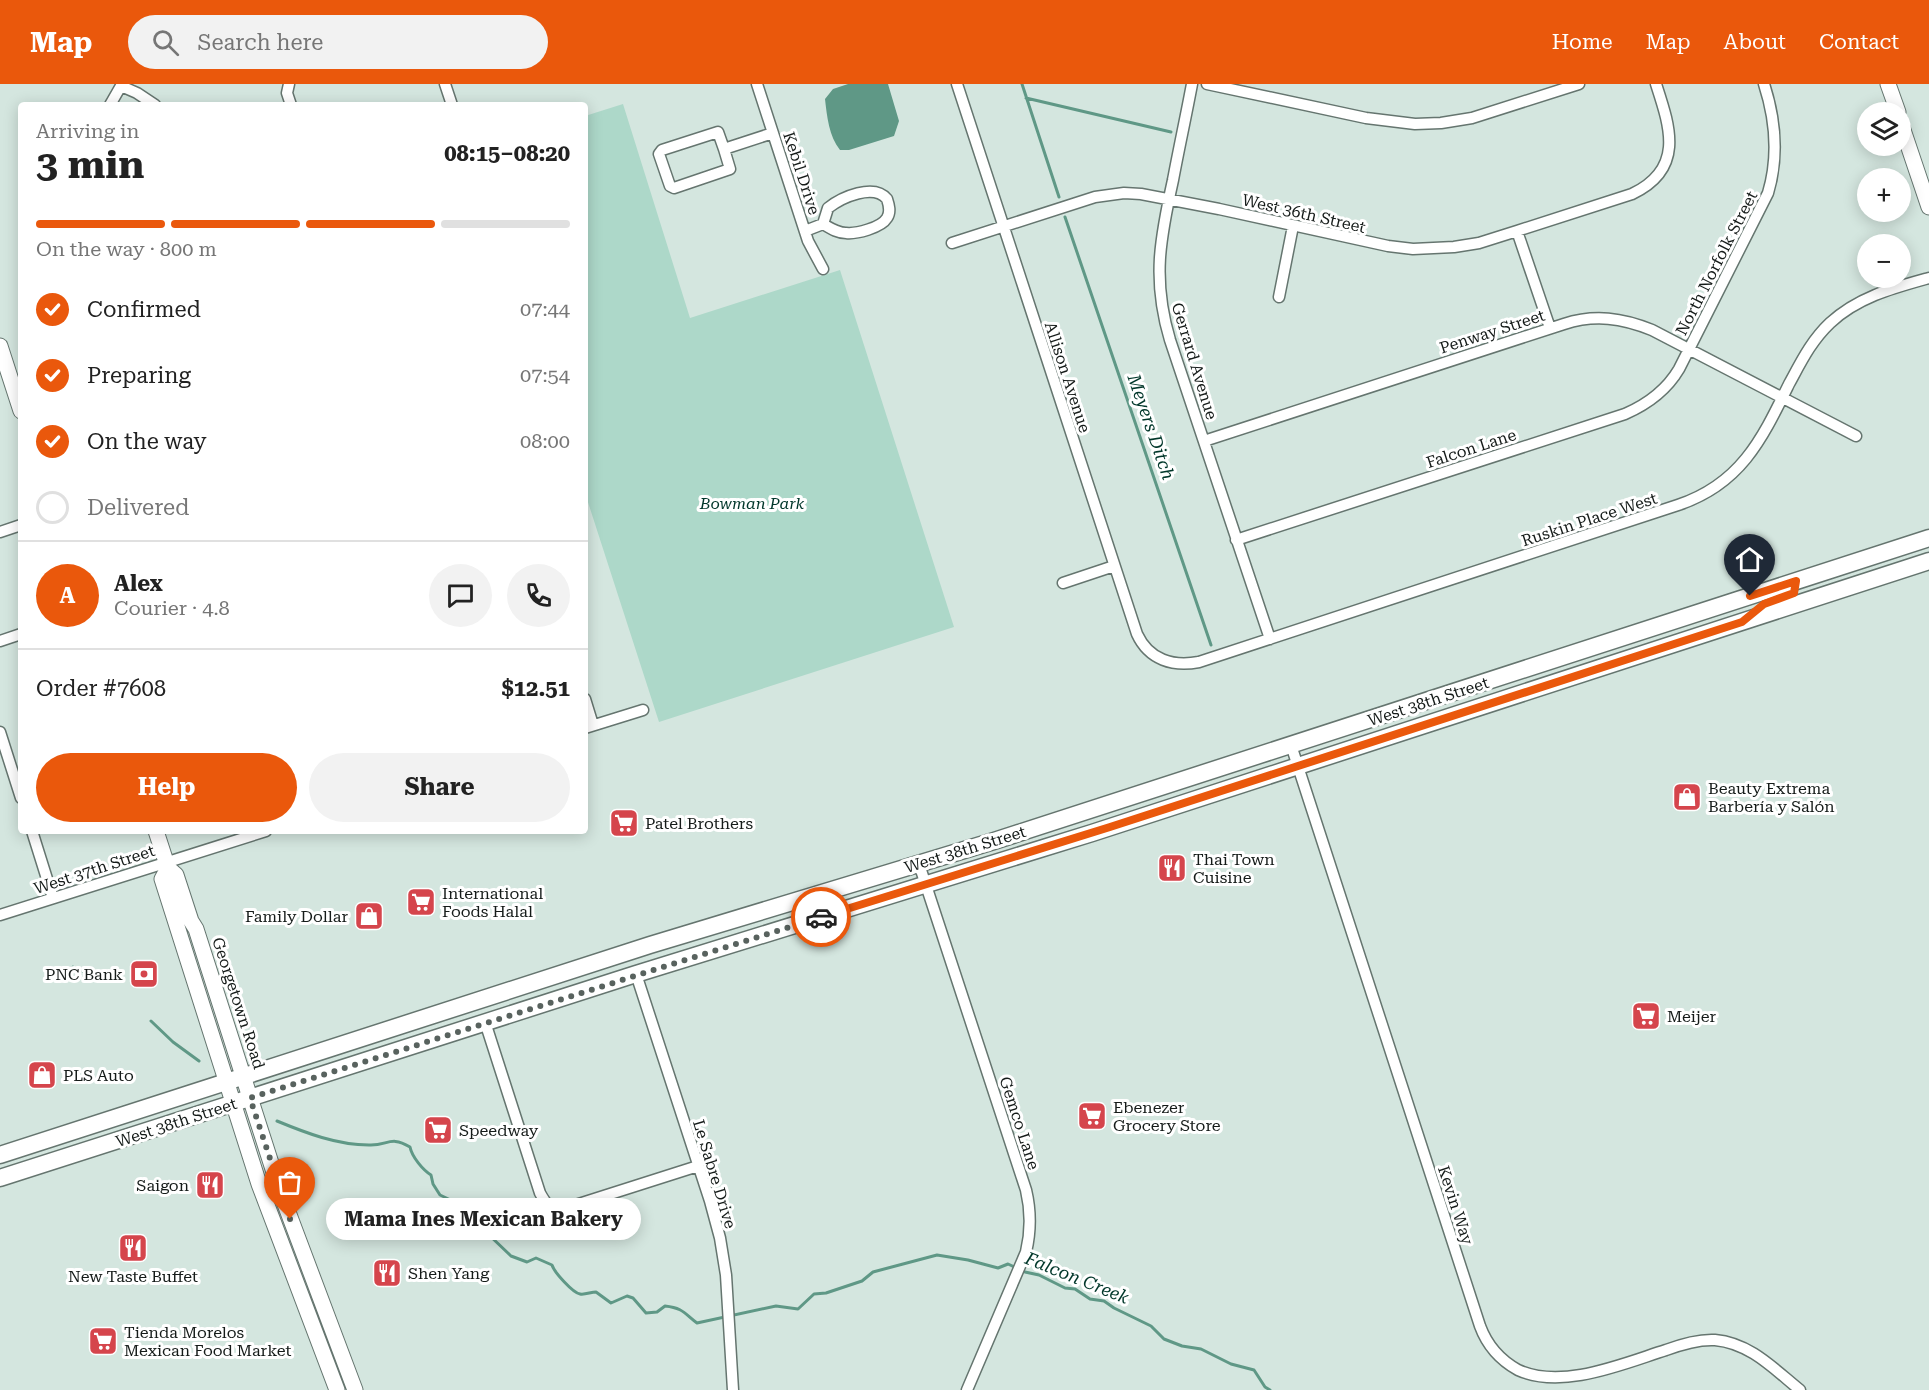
<!DOCTYPE html>
<html lang="en">
<head>
<meta charset="utf-8">
<style>
  body { margin:0; font-family:"Roboto Serif",serif; background:#f2f2f2; color:#222; height:100vh; display:flex; flex-direction:column; font-size:22px; white-space:nowrap }
  * { box-sizing:border-box; margin:0 }
  p { font-size:20px; color:#767676 }
  .icon { flex:none; width:33px; height:33px; fill:none; stroke:currentColor; stroke-width:2; stroke-linecap:round; stroke-linejoin:round }
  .map { position:relative; flex:1; overflow:hidden }
  .panel { position:absolute; left:18px; top:18px; width:570px; height:732px; display:flex; flex-direction:column; background:#fff; border-radius:6px; box-shadow:0 3px 15px #0003 }
  .panel>* { flex:none }
  .controls { position:absolute; left:1857px; top:18px; display:grid; gap:12px }
  .controls a { display:grid; place-items:center; width:54px; height:54px; border-radius:50%; background:#fff; box-shadow:0 3px 15px #0003; font-size:30px }
  .pin { position:absolute; display:grid; place-items:center; width:51px; height:51px; color:#fff; margin:-62px -26px; border-radius:50% 50% 50% 0; rotate:-45deg; box-shadow:0 0 6px #0007 }
  .pin .icon { rotate:45deg }
  .courier { position:absolute; display:grid; place-items:center; width:60px; height:60px; margin:-30px; border:4px solid #ea580c; border-radius:50%; background:#fff; color:#222; box-shadow:0 2px 8px #0007 }
  .bubble { position:absolute; height:42px; border-radius:21px; background:#fff; box-shadow:0 3px 15px #0003; font-size:20px; font-weight:700; line-height:42px; text-align:center }
  .headline em { font-style:normal; font-weight:700 }
  .headline div { display:flex; flex-direction:column-reverse }
  .headline { display:flex; align-items:center; justify-content:space-between; height:102px; padding:0 18px }
  h1 { font-size:39px; font-weight:700; line-height:45px }
  .bar { display:grid; grid-template-columns:repeat(4,1fr); gap:9px 6px; align-content:center; height:72px; padding:0 18px }
  .bar i { height:8px; border-radius:4px; background:#e0e0e0 }
  .bar .current { background:#ea580c }
  .bar p { grid-column:span 4 }
  .line { display:flex; align-items:center; gap:15px; padding:0 18px; border-top:2px solid #e0e0e0 }
  .line div { flex:1 }
  .round { display:grid; place-items:center; flex:none; width:63px; height:63px; border-radius:32px; background:#f2f2f2 }
  ol { padding:0 18px; list-style:none }
  li { display:flex; align-items:center; gap:18px; height:66px }
  li p { margin-inline-start:auto }
  li .icon { padding:6px; border-radius:50%; background:#ea580c; color:#fff; stroke-width:4 }
  li:last-child { color:#767676 }
  li i { width:33px; height:33px; border:3px solid #e0e0e0; border-radius:50% }
  .primary-button { display:flex; gap:12px; margin-top:auto; padding:12px 18px }
  .primary-button a { flex:1; height:69px; border-radius:36px; background:#ea580c; color:#fff; font-size:24px; font-weight:700; line-height:69px; text-align:center }
  .primary-button a+a { background:#f2f2f2; color:#222 }
  header { display:flex; align-items:center; gap:36px; box-sizing:border-box; height:84px; padding:0 30px; background:#ea580c; color:#fff }
  header strong { font-size:28px }
  nav { display:flex; gap:33px; margin-inline-start:auto; font-size:21px }
  .search { width:420px; height:54px; background:#f2f2f2; display:flex; align-items:center; gap:15px; box-sizing:border-box; padding:0 21px; border-radius:33px; color:#767676; font-size:22px }
  .map>svg:first-child { display:block }
</style>
</head>
<body>
<header>
<strong>Map</strong>
<div class="search"><svg class="icon" aria-label="search" viewBox="0 0 24 24"><circle cx="10" cy="10" r="6"/><path d="M15 15l6 6"/></svg>Search here</div>
<nav><a>Home</a><a>Map</a><a>About</a><a>Contact</a></nav>
</header>
<div class="map">
<svg width="1929" height="1306" viewBox="0 0 1929 1306">
  <rect width="100%" height="100%" fill="#d4e6df"/>
  <path fill="#add8c9" d="M623 20 690 234 840 186 954 543 659 638 585 409V32Z"/>
  <path fill="#5f9886" d="M848 0H888L899 37 894 52 849 66H840C829 52 827 33 825 15L833 5Z"/>
  <g fill="none" stroke-linecap="round" stroke-linejoin="round">
    <path stroke="#5f9886" stroke-width="3" d="M1022 0 1059 113
      M1026 14 1171 48
      M1065 133 1211 561
      M73 883 104 897
      M151 937 173 958 199 977
      M277 1037C306 1049 337 1061 369 1061 388 1062 390 1051 410 1063 412 1073 423 1086 431 1091L433 1100 440 1111 459 1120 471 1132 479 1135 488 1150 511 1172 527 1178 536 1174 552 1181C554 1188 573 1209 580 1210 585 1211 591 1208 596 1208L611 1219 627 1212 633 1214 646 1229 657 1228 665 1222C683 1224 684 1229 697 1239L776 1222 798 1225 814 1210 826 1209 862 1197 873 1188 937 1171 968 1176 998 1184 1008 1180 1025 1188 1039 1191 1065 1204 1075 1205 1090 1215 1104 1217 1114 1224 1151 1242 1164 1255 1182 1262 1201 1265 1231 1280 1254 1286 1265 1303 1270 1306"/>
    <g stroke="#65756f" stroke-width="13">
      <path id="street" d="M289 0 287 9 291 21
        M445 0 452 21
        M757 0 808 157 823 185
        M957 0 1137 550C1149 576 1173 583 1199 578L1678 421C1741 400 1762 355 1789 300 1801 278 1811 257 1830 239 1858 213 1893 204 1929 194
        M1192 0C1186 32 1179 64 1173 96 1160 155 1152 196 1170 256L1270 555
        M1207 0 1366 34 1415 40 1441 39 1472 34 1579 0
        M121 2 137 9 155 21
        M110 21 122 0
        M724 65 718 48 662 66 659 70 670 102 674 104 730 85 724 65 773 49
        M805 147 823 140C830 144 837 149 846 149 856 150 881 144 887 134 891 128 889 121 887 115 874 99 842 113 828 124L823 140
        M1517 147 1550 244
        M952 159 1095 113 1124 109 1141 110 1219 125 1388 162 1413 165 1454 163 1479 159 1517 147 1632 110C1685 85 1670 43 1656 0
        M1279 213 1293 142
        M1204 357 1564 240C1595 230 1622 234 1652 246L1856 352
        M0 448 21 441
        M1236 456 1625 330C1648 320 1666 307 1679 285L1768 109C1779 72 1776 37 1764 0
        M1063 499 1114 482
        M0 557 21 550
        M585 615 593 641
        M585 644 643 626
        M0 648 21 714
        M1291 661 1480 1242C1487 1261 1500 1276 1518 1286 1562 1306 1622 1280 1666 1266 1682 1260 1698 1255 1715 1256 1750 1259 1774 1285 1800 1306
        M32 747 53 814
        M919 780 1026 1106C1031 1127 1031 1147 1026 1168L967 1306
        M0 831 266 747
        M636 890 710 1117 720 1154 726 1191 733 1306
        M485 938 540 1109C546 1120 550 1126 563 1125L698 1082"/>
    </g>
    <g stroke="#65756f" stroke-width="17">
      <path id="secondary" d="M1888 0 1898 28
        M1900 37 1929 123
        M0 262 21 327
        M156 747 168 784 176 791 191 837 196 845 279 1104 355 1306
        M168 784 162 795 259 1100 337 1306"/>
    </g>
    <g stroke="#65756f" stroke-width="19">
      <path id="primary" d="M0 1071 650 861 994 757 1929 454
        M0 1094 636 890 1092 749 1929 477"/>
    </g>
    <use href="#street" stroke="#fff" stroke-width="10"/>
    <use href="#secondary" stroke="#fff" stroke-width="15"/>
    <use href="#primary" stroke="#fff" stroke-width="16"/>
  </g>
  <g fill="none" stroke-linecap="round" stroke-linejoin="round">
    <path stroke="#58625e" stroke-width="6" stroke-dasharray="0 10.8" d="M290 1135 250 1014 821 833"/>
    <path stroke="#ea580c" stroke-width="8" d="M821 833 1110 743 1742 538 1764 520 1794 509 1796 497 1750 512"/>
  </g>
  <defs>
    <g id="shop-square" transform="scale(1.5)"><rect x="-9" y="-9" width="18" height="18" rx="4" fill="#d5454c" stroke="#fff"/><path d="M-5-2.5h2.3a2.7 3.5 0 0 1 5.4 0H5L5.5 6h-11ZM-1.5-2.5h3a1.5 2.3 0 0 0-3 0Z" fill="#fff"/></g>
    <g id="supermarket-square" transform="scale(1.5)"><rect x="-9" y="-9" width="18" height="18" rx="4" fill="#d5454c" stroke="#fff"/><path d="M-6-5.5h2.5l.6 2H6L4.5 2H-2.5L-4.4-4H-6ZM-1.5 3.2a1.3 1.3 0 1 0 .1 0ZM3 3.2a1.3 1.3 0 1 0 .1 0Z" fill="#fff"/></g>
    <g id="restaurant-square" transform="scale(1.5)"><rect x="-9" y="-9" width="18" height="18" rx="4" fill="#d5454c" stroke="#fff"/><path d="M-5-6h1v4h1v-4h1v4h1v-4h1v5L-1.5 .5V6h-2V.5L-5-1ZM5-6V6H3V1.5H1.5Q1.5-4 5-6Z" fill="#fff"/></g>
    <g id="bank-square" transform="scale(1.5)"><rect x="-9" y="-9" width="18" height="18" rx="4" fill="#d5454c" stroke="#fff"/><path d="M-6-4H6V4H-6ZM0-2.3a2.3 2.3 0 1 0 0 4.6a2.3 2.3 0 1 0 0-4.6Z" fill="#fff"/></g>
  </defs>
  <g fill-rule="evenodd">
    <use href="#shop-square" x="1687" y="713"/>
    <use href="#supermarket-square" x="624" y="739"/>
    <use href="#restaurant-square" x="1172" y="784"/>
    <use href="#supermarket-square" x="421" y="818"/>
    <use href="#shop-square" x="369" y="832"/>
    <use href="#bank-square" x="144" y="890"/>
    <use href="#supermarket-square" x="1646" y="932"/>
    <use href="#shop-square" x="42" y="991"/>
    <use href="#supermarket-square" x="1092" y="1032"/>
    <use href="#supermarket-square" x="438" y="1046"/>
    <use href="#restaurant-square" x="210" y="1101"/>
    <use href="#restaurant-square" x="133" y="1164"/>
    <use href="#restaurant-square" x="387" y="1189"/>
    <use href="#supermarket-square" x="103" y="1257"/>
  </g>
  <g text-anchor="middle" stroke-width="6" stroke-linejoin="round" paint-order="stroke">
    <g font-size="16" fill="#151b19" stroke="#fff">
      <text transform="translate(802 89) rotate(72)" y="6">Kebil Drive</text>
      <text transform="translate(1304 129) rotate(13)" y="6">West 36th Street</text>
      <text transform="translate(1716 179) rotate(-63)" y="6">North Norfolk Street</text>
      <text transform="translate(1492 247) rotate(-18)" y="6">Penway Street</text>
      <text transform="translate(1195 277) rotate(73)" y="6">Gerrard Avenue</text>
      <text transform="translate(1068 293) rotate(72)" y="6">Allison Avenue</text>
      <text transform="translate(1471 364) rotate(-18)" y="6">Falcon Lane</text>
      <text transform="translate(1589 435) rotate(-18)" y="6">Ruskin Place West</text>
      <text transform="translate(1428 617) rotate(-18)" y="6">West 38th Street</text>
      <text transform="translate(965 765) rotate(-17)" y="6">West 38th Street</text>
      <text transform="translate(94 785) rotate(-18)" y="6">West 37th Street</text>
      <text transform="translate(239 919) rotate(72)" y="6">Georgetown Road</text>
      <text transform="translate(176 1038) rotate(-18)" y="6">West 38th Street</text>
      <text transform="translate(1020 1039) rotate(72)" y="6">Gemco Lane</text>
      <text transform="translate(715 1090) rotate(73)" y="6">Le Sabre Drive</text>
      <text transform="translate(1456 1121) rotate(72)" y="6">Kevin Way</text>
    </g>
    <g font-size="16" font-style="italic" fill="#00362a" stroke="#fff">
      <text x="752" y="425">Bowman Park</text>
    </g>
    <g font-size="16" fill="#151b19" stroke="#fff" text-anchor="start">
      <text x="1708" y="710">Beauty Extrema<tspan x="1708" dy="18">Barbería y Salón</tspan></text>
      <text x="645" y="745">Patel Brothers</text>
      <text x="1193" y="781">Thai Town<tspan x="1193" dy="18">Cuisine</tspan></text>
      <text x="442" y="815">International<tspan x="442" dy="18">Foods Halal</tspan></text>
      <text x="348" y="838" text-anchor="end">Family Dollar</text>
      <text x="123" y="896" text-anchor="end">PNC Bank</text>
      <text x="1667" y="938">Meijer</text>
      <text x="63" y="997">PLS Auto</text>
      <text x="1113" y="1029">Ebenezer<tspan x="1113" dy="18">Grocery Store</tspan></text>
      <text x="459" y="1052">Speedway</text>
      <text x="189" y="1107" text-anchor="end">Saigon</text>
      <text x="408" y="1195">Shen Yang</text>
      <text x="133" y="1198" text-anchor="middle">New Taste Buffet</text>
      <text x="124" y="1254">Tienda Morelos<tspan x="124" dy="18">Mexican Food Market</tspan></text>
    </g>
    <g font-size="18" font-style="italic" fill="#01372a" stroke="#fff">
      <text transform="translate(1151 343) rotate(71)" y="6">Meyers Ditch</text>
      <text transform="translate(1077 1194) rotate(22)" y="6">Falcon Creek</text>
    </g>
  </g>
</svg>
<div class="controls">
<a><svg class="icon" aria-label="layers" viewBox="0 0 24 24"><path d="M12 4l9 5-9 5-9-5zM3 14l9 5 9-5"/></svg></a>
<a>+</a>
<a>−</a>
</div>
<div class="pin" style="left:290px;top:1135px;background:#ea580c"><svg class="icon" aria-label="bag" viewBox="0 0 24 24"><path d="M5 8h14l-1 12H6zM9 8a3 3 0 0 1 6 0"/></svg></div>
<div class="pin" style="left:1750px;top:512px;background:#1f2937"><svg class="icon" aria-label="home" viewBox="0 0 24 24"><path d="M3 11l9-7 9 7M6 9v11h12V9"/></svg></div>
<div class="courier" style="left:821px;top:833px"><svg class="icon" aria-label="car" viewBox="0 0 24 24"><path d="M5 17H2v-5l4-1 3-4h7l3 4 3 1v5h-3M9 17h6M6 11h13"/><circle cx="7" cy="17" r="2"/><circle cx="17" cy="17" r="2"/></svg></div>
<div class="bubble" style="left:326px;top:1114px;width:315px">Mama Ines Mexican Bakery</div>
<section class="panel">
<div class="headline"><div><h1>3 min</h1><p>Arriving in</p></div><em>08:15–08:20</em></div>
<div class="bar"><i class="current"></i><i class="current"></i><i class="current"></i><i></i><p>On the way · 800 m</p></div>
<ol>
<li><svg class="icon" aria-label="check" viewBox="0 0 24 24"><path d="M5 12l5 5 9-10"/></svg>Confirmed<p>07:44</p></li>
<li><svg class="icon" aria-label="check" viewBox="0 0 24 24"><path d="M5 12l5 5 9-10"/></svg>Preparing<p>07:54</p></li>
<li><svg class="icon" aria-label="check" viewBox="0 0 24 24"><path d="M5 12l5 5 9-10"/></svg>On the way<p>08:00</p></li>
<li><i></i>Delivered</li>
</ol>
<div class="line" style="height:108px"><b class="round" style="background:#ea580c;color:#fff">A</b><div><b>Alex</b><p>Courier · 4.8</p></div><a class="round"><svg class="icon" aria-label="chat" viewBox="0 0 24 24"><path d="M4 5h16v11H9l-5 4z"/></svg></a><a class="round"><svg class="icon" aria-label="phone" viewBox="0 0 24 24"><path d="M5 4h4l2 5-3 2q2 4 5 5l2-3 5 2v4C11 20 4 13 5 4z"/></svg></a></div>
<div class="line" style="height:78px"><div>Order #7608</div><b>$12.51</b></div>
<div class="primary-button"><a>Help</a><a>Share</a></div>
</section>
</div>
</body>
</html>
